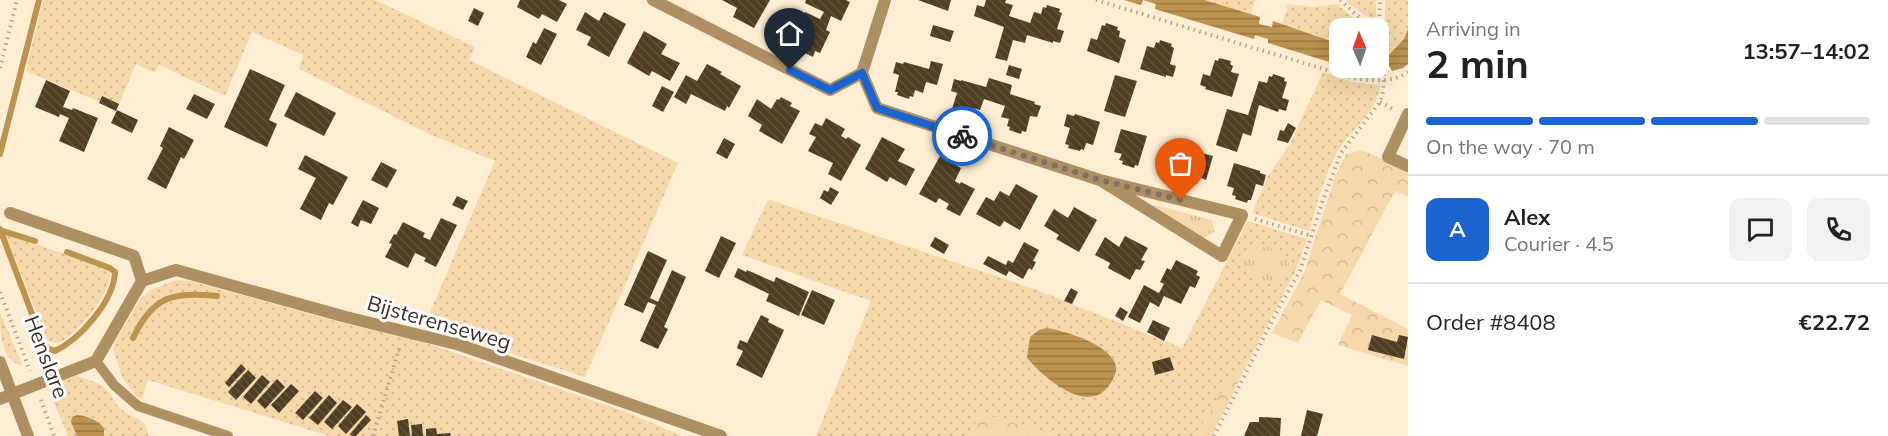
<!DOCTYPE html>
<html lang="en">
<head>
<meta charset="utf-8">
<style>
  body { margin:0; font-family:Mulish,sans-serif; background:#f2f2f2; color:#222; height:100vh; display:flex; flex-direction:column; font-size:22px; white-space:nowrap }
  * { box-sizing:border-box; margin:0 }
  p { font-size:20px; color:#767676 }
  .icon { flex:none; width:33px; height:33px; fill:none; stroke:currentColor; stroke-width:2; stroke-linecap:round; stroke-linejoin:round }
  .map { position:relative; flex:1; overflow:hidden }
  .drawer { display:flex; flex-direction:column; background:#fff; width:480px }
  .drawer>* { flex:none }
  .needle { width:39px; rotate:358deg }
  .buttons { position:absolute; left:1329px; top:18px; display:grid; gap:12px }
  .buttons a { display:grid; place-items:center; width:60px; height:60px; border-radius:12px; background:#fff; box-shadow:0 6px 24px #0002; font-size:30px }
  .pin { position:absolute; display:grid; place-items:center; width:51px; height:51px; color:#fff; margin:-62px -26px; border-radius:50% 50% 50% 0; rotate:-45deg; box-shadow:0 0 6px #0007 }
  .pin .icon { rotate:45deg }
  .courier { position:absolute; display:grid; place-items:center; width:60px; height:60px; margin:-30px; border:4px solid #1b63ce; border-radius:50%; background:#fff; color:#222; box-shadow:0 2px 8px #0007 }
  .head em { font-style:normal; font-weight:700 }
  .head div { display:flex; flex-direction:column-reverse }
  .head { display:flex; align-items:center; justify-content:space-between; height:102px; padding:0 18px }
  h1 { font-size:39px; font-weight:700; line-height:45px }
  .bar { display:grid; grid-template-columns:repeat(4,1fr); gap:9px 6px; align-content:center; height:72px; padding:0 18px }
  .bar i { height:8px; border-radius:4px; background:#e0e0e0 }
  .bar .current { background:#1b63ce }
  .bar p { grid-column:span 4 }
  .line { display:flex; align-items:center; gap:15px; padding:0 18px; border-top:2px solid #e0e0e0 }
  .line div { flex:1 }
  .round { display:grid; place-items:center; flex:none; width:63px; height:63px; border-radius:12px; background:#f2f2f2 }
  main { display:flex; flex:1; min-height:0 }
  .map>svg:first-child { display:block }
</style>
</head>
<body>
<main>
<div class="map">
<svg width="1408" height="436" viewBox="0 0 1408 436">
  <defs>
    <pattern id="grass-dots" width="8" height="8" patternUnits="userSpaceOnUse" patternTransform="scale(1.5)"><rect width="8" height="8" fill="#f5d9ab"/><path d="M2 2h.1M6 6h.1" fill="none" stroke="#d3bb93" stroke-width="1.8" stroke-linecap="round"/></pattern>
    <pattern id="forest-crowns" width="20" height="18" patternUnits="userSpaceOnUse" patternTransform="scale(1.5)"><rect width="20" height="18" fill="#f5d9ab"/><path d="M2 6a3 3 0 1 1 6 0M12 15a3 3 0 1 1 6 0" fill="none" stroke="#d3bb93"/></pattern>
    <pattern id="park-tufts" width="24" height="20" patternUnits="userSpaceOnUse" patternTransform="scale(1.5)"><rect width="24" height="20" fill="#f5d9ab"/><path d="M3 7l-1-3M5 7V3M7 7l1-3M15 17l-1-3M17 17v-4M19 17l1-3" fill="none" stroke="#d3bb93"/></pattern>
    <pattern id="water-rules" width="6" height="5" patternUnits="userSpaceOnUse" patternTransform="scale(1.5)"><rect width="6" height="5" fill="#bc934f"/><path d="M0 2.5h6" fill="none" stroke="#9a7841"/></pattern>
    <pattern id="building-back-hatch" width="6" height="6" patternUnits="userSpaceOnUse" patternTransform="scale(1.5)"><rect width="6" height="6" fill="#4f3e23"/><path d="M-1 5l2 2M0 0l6 6M5-1l2 2" fill="none" stroke="#60523a"/></pattern>
  </defs>
  <rect width="100%" height="100%" fill="#ffeed4"/>
  <path fill="url(#grass-dots)" fill-rule="evenodd" d="M43 0H375L475 47 469 60 678 163 585 377 424 326 495 161 431 135 299 69 303 55 252 32 225 96 159 65 155 73 136 64 117 109 26 71Z
    M1156 0H1255L1251 14 1260 17 1254 39 1154 9Z
    M1348 0H1376V16L1374 18 1367 17 1346 1Z
    M1385 0H1408V64L1403 68 1392 71 1385 26Z
    M1288 4 1312 7 1337 4 1351 16 1370 28H1340L1339 65 1268 43 1273 21 1282 24Z
    M1323 72 1352 82 1380 85C1379 111 1350 130 1338 151 1324 175 1317 205 1309 231L1252 213 1268 176 1290 144Z
    M768 199 1037 290 1182 348 1248 221 1307 239 1296 270 1243 372 1236 370 1195 436H1056L980 413 970 436H816L871 301 742 255ZM1248 251 1291 263C1287 278 1279 281 1265 282L1244 257ZM1061 330C1078 337 1124 351 1115 376 1114 380 1110 385 1107 388Z
    M5 234 104 267C107 269 109 271 110 274 113 290 76 335 61 342 56 344 53 343 48 341Z
    M177 280 191 281 342 323 412 338 626 412 682 436H329L148 380 142 399 136 397 122 377 113 349 116 340 141 298 152 289Z
    M0 311 1 315 23 366C0 361 0 330 0 311Z
    M76 376C86 379 98 381 106 389 112 394 114 403 120 408 131 419 148 416 148 436H68L49 391 55 384Z"/>
  <path fill="url(#forest-crowns)" d="M1362 150 1408 171V197L1395 191 1340 294 1408 329V366L1338 345 1352 315 1321 300 1298 343 1272 333 1304 273 1336 174 1346 154Z
    M1236 369 1243 372 1212 436H1195Z
    M980 413 1056 436H970Z"/>
  <path fill="url(#park-tufts)" d="M1155 205 1212 220 1214 232 1204 238 1153 208Z
    M1266 247C1298 251 1297 283 1266 282 1239 281 1231 248 1266 247Z"/>
  <path fill="url(#water-rules)" d="M1124 0H1204L1260 17 1259 24 1272 27 1273 21 1339 44V65L1268 43V39L1255 35 1254 39 1155 9 1156 4 1143 0 1141 5Z
    M1408 29V64L1403 68 1392 71 1390 67 1377 68V73L1348 68H1378L1379 56 1389 55 1404 39Z
    M1047 328C1066 331 1107 344 1115 363 1118 370 1115 377 1110 384 1089 417 1044 378 1027 358L1030 337 1039 330Z
    M77 415C87 416 98 420 104 428V436H77L71 422 72 417Z"/>
  <g fill="none" stroke-linecap="round" stroke-linejoin="round">
    <path stroke="#bc934f" stroke-width="6" d="M0 154 39 0
      M0 229 41 338 47 348 55 351C80 339 114 301 115 272L110 268 67 252
      M0 230 35 241
      M133 338C153 296 172 292 217 296"/>
  </g>
  <path fill="url(#building-back-hatch)" d="M520 0H559L567 4 557 22 542 14 539 19 517 7Z
    M722 0H770L754 28 733 17 737 8Z
    M806 0H846L850 2 841 21 831 16 826 30 830 32 820 53 815 51 813 57 789 45 805 12 820 19 824 12 805 3Z
    M918 0H951L948 11Z
    M986 0H1006L1005 3 1013 5 1009 16 1030 23 1034 12 1041 14 1043 7 1046 8 1047 5 1060 9 1059 12 1062 13 1057 29 1064 31 1060 43 1053 41V43L1027 35 1025 43 1013 40 1007 61 995 58 1004 27 974 16 977 5 984 7Z
    M474 8 484 13 478 26 468 21Z
    M585 12 599 21 604 12 626 24 609 57 587 45 591 37 576 30Z
    M1106 23 1118 27 1117 30 1120 31 1119 37 1126 40 1119 63 1087 51 1091 38 1097 40 1102 25 1105 26Z
    M933 25 954 31 950 42 930 36Z
    M544 28 557 34 541 65 526 57 533 42 536 44Z
    M644 31 667 44 661 54 680 63 670 81 652 71 649 76 627 63Z
    M1160 40 1172 44 1171 46 1174 48 1170 64 1176 66 1173 77 1166 75V77L1140 69 1147 46 1154 48 1156 42 1159 43Z
    M1219 58 1231 61 1230 64 1233 66 1231 72 1239 74 1232 97 1205 89 1206 87 1200 85 1203 74 1210 76 1215 60 1218 61Z
    M931 61 943 64 937 85 926 82 923 93 915 90 913 97 910 96 909 99 897 95 898 92H895L899 75 893 73 896 62 903 64 904 62 929 69Z
    M707 64 722 72 720 74 741 86 729 108 727 106 725 111 691 94 686 104 674 97 686 75 697 81Z
    M1009 65 1022 69 1019 79 1006 75Z
    M250 69 285 85 269 120 277 124 267 147 224 127Z
    M1273 74 1285 78 1284 81 1287 82 1282 98 1289 100 1286 111 1279 109 1278 112 1259 105 1251 136 1243 133 1237 152 1216 145 1227 109 1248 115 1259 81 1267 83 1269 76 1272 77Z
    M1115 75 1137 81 1125 117 1104 111Z
    M989 78 1012 85 1010 94 1035 102 1034 104 1041 106 1037 117 1030 116 1026 132 1022 131 1021 134 1009 130 1010 127 1007 126 1009 119 1001 117 1005 106 984 99 980 110 973 108 971 115 968 114 967 117 955 113V110L952 109 957 93 951 91 954 79 961 81V80L986 87Z
    M46 80 70 91 63 107 72 110 73 108 98 118 84 152 59 141 69 118 60 114 59 117 35 107Z
    M662 86 674 92 663 112 652 106Z
    M296 92 336 113 324 136 284 116Z
    M194 94 215 104 207 119 186 109Z
    M102 96 119 104 116 111 99 103Z
    M781 97 792 103 790 106 800 111 782 144 759 131 762 125 748 116 757 99 771 109 777 99 779 100Z
    M117 110 138 120 132 133 111 123Z
    M1067 114 1074 116 1075 114 1100 122 1093 145 1086 143 1084 150 1081 149 1080 151 1068 148 1069 145 1065 144 1070 128 1064 126Z
    M826 118 845 129 841 136 846 139 848 137 861 145 841 181 828 174 833 163 808 151 816 137 809 134 815 123 822 126Z
    M1288 123 1296 128 1288 143 1277 140 1280 130 1284 131Z
    M169 127 194 140 184 159 181 157 166 189 147 179 163 148 160 146Z
    M1121 129 1147 136 1138 166 1135 165 1134 168 1122 164 1123 161 1119 160 1122 154 1114 152Z
    M882 137 905 149 898 161 915 169 906 186 890 177 887 182 865 169Z
    M724 138 735 144 727 159 716 153Z
    M1180 149 1187 150V149L1213 156 1206 180 1199 177 1197 184 1194 183 1193 186 1181 182 1182 179 1178 178 1183 162 1177 160Z
    M305 155 348 177 333 205 329 203 321 220 300 209 316 178 298 169Z
    M940 156 961 168 955 181 960 184 961 182 975 189 960 216 946 209 949 204 939 198 936 203 919 194Z
    M381 162 397 170 387 188 371 180Z
    M1234 163 1260 171V173L1266 175 1263 186 1256 184 1251 200H1248L1247 203 1235 199 1236 196 1232 195 1234 188 1227 186Z
    M1016 184 1038 196 1020 230 1004 221 1000 227 976 214 986 197 994 201 1000 191 1009 196Z
    M830 187 839 192 831 205 820 198 824 190 828 192Z
    M457 196 468 201 463 210 452 205Z
    M363 200 379 208 371 224 361 220 358 227 351 223Z
    M1074 207 1097 220 1079 252 1056 239 1059 235 1044 226 1054 209 1068 218Z
    M441 218 457 225 436 267 424 261 426 258 415 253 408 268 385 257 392 244 389 243 394 234 396 235 403 222 425 233 423 237 430 240Z
    M721 236 736 243 719 278 705 271Z
    M1125 236 1148 248 1141 260 1145 261 1140 270 1136 269 1130 280 1108 268 1110 263 1095 255 1105 237 1119 247Z
    M935 237 949 245 944 254 930 246Z
    M1024 242 1039 250 1033 261 1036 262 1032 270 1029 268 1023 279 1009 271 1006 276 983 264 988 256 1006 265 1008 260 1013 263Z
    M648 251 667 260 650 298 658 302 672 270 686 277 664 327 668 329 658 349 640 341 656 305 648 302 643 313 624 305Z
    M1176 260 1198 271 1196 275 1200 277 1195 288 1190 286 1181 304 1164 296 1159 307 1150 302 1140 323 1128 317 1144 285 1159 293 1164 284 1160 282 1167 268 1171 270Z
    M738 268 746 272 747 270 774 282 776 277 809 292 799 316 766 301 769 294 734 277Z
    M1071 288 1078 292 1072 304 1064 301Z
    M812 290 835 300 824 325 801 315Z
    M1120 307 1128 312 1123 321 1115 316Z
    M761 315 769 319 768 322 784 330 762 378 736 365 743 351 737 348 740 340 747 343Z
    M1153 320 1170 328 1164 341 1147 332Z
    M1372 335 1397 342 1399 335 1408 337 1404 359 1368 350Z
    M1170 357 1174 370 1155 375 1152 362Z
    M241 364 246 369 229 387 225 383Z
    M248 370 256 378 236 400 228 392Z
    M262 375 270 382 251 404 243 397Z
    M277 379 285 387 265 409 257 401Z
    M291 384 299 391 279 413 271 405Z
    M315 391 323 398 303 420 295 413Z
    M329 395 337 403 318 425 309 418Z
    M343 400 352 407 332 429 324 422Z
    M357 404 366 412 346 434 338 426Z
    M1307 410 1323 414 1317 436H1301Z
    M366 415 371 420 356 436H352L350 434Z
    M1259 417 1281 418 1280 436H1244L1250 422H1259Z
    M408 419 410 436H399L397 421Z
    M422 424 423 436H412L411 425Z
    M436 428 437 434 450 433 451 436H426V429Z"/>
  <g fill="none" stroke-linecap="round" stroke-linejoin="round">
    <path stroke="#b2a490" stroke-width="4" stroke-dasharray="1.5 4.5" stroke-linecap="butt" d="M1096 0 1353 78C1371 81 1393 83 1408 72
      M1340 0 1360 18 1379 29
      M0 68 17 0
      M1380 102 1393 109
      M1255 219 1312 236
      M0 292 30 371
      M41 400 54 436
      M373 436 400 346
      M1214 436 1278 309 1300 271 1323 200 1341 153 1380 102 1383 92 1384 74 1379 29 1380 0"/>
    <path stroke="#ac9062" stroke-width="10" d="M96 361 114 385 138 406 228 436"/>
    <path stroke="#ac9062" stroke-width="12" d="M653 0 830 90 862 73
      M885 0 862 73 877 108 1100 180 1242 215 1222 256 1100 180
      M1408 114 1388 157 1408 166
      M10 213 134 256 142 281
      M0 399 96 361 142 281 176 270 346 317 460 345 721 436"/>
    <path stroke="#ac9062" stroke-width="12" d="M0 362 28 436"/>
  </g>
  <g fill="none" stroke-linecap="round" stroke-linejoin="round">
    <path stroke="#7e7262" stroke-width="6" stroke-dasharray="0 10.8" d="M962 136 1100 180 1181 200"/>
    <path stroke="#1b63ce" stroke-width="8" d="M790 70 830 90 862 73 877 108 962 136"/>
  </g>
  <g text-anchor="middle" stroke-width="6" stroke-linejoin="round" paint-order="stroke">
    <g font-size="21" fill="#383024" stroke="#fff">
      <text transform="translate(439 323) rotate(16)" y="7">Bijsterenseweg</text>
      <text transform="translate(46 357) rotate(69)" y="7">Henslare</text>
    </g>
  </g>
</svg>
<div class="buttons">
<a><svg class="needle" viewBox="-14 -14 28 28"><path d="M0-13l5 13h-10z" fill="#e53935"/><path d="M0 13l5-13h-10z" fill="#767676"/></svg></a>
</div>
<div class="pin" style="left:1181px;top:200px;background:#ea580c"><svg class="icon" aria-label="bag" viewBox="0 0 24 24"><path d="M5 8h14l-1 12H6zM9 8a3 3 0 0 1 6 0"/></svg></div>
<div class="pin" style="left:790px;top:70px;background:#1f2937"><svg class="icon" aria-label="home" viewBox="0 0 24 24"><path d="M3 11l9-7 9 7M6 9v11h12V9"/></svg></div>
<div class="courier" style="left:962px;top:136px"><svg class="icon" aria-label="bike" viewBox="0 0 24 24"><circle cx="6" cy="16" r="4"/><circle cx="18" cy="16" r="4"/><path d="M6 16l4-8h5l3 8M10 8l3 8H6M13 5h3"/></svg></div>
</div>
<section class="drawer">
<div class="head"><div><h1>2 min</h1><p>Arriving in</p></div><em>13:57–14:02</em></div>
<div class="bar"><i class="current"></i><i class="current"></i><i class="current"></i><i></i><p>On the way · 70 m</p></div>
<div class="line" style="height:108px"><b class="round" style="background:#1b63ce;color:#fff">A</b><div><b>Alex</b><p>Courier · 4.5</p></div><a class="round"><svg class="icon" aria-label="chat" viewBox="0 0 24 24"><path d="M4 5h16v11H9l-5 4z"/></svg></a><a class="round"><svg class="icon" aria-label="phone" viewBox="0 0 24 24"><path d="M5 4h4l2 5-3 2q2 4 5 5l2-3 5 2v4C11 20 4 13 5 4z"/></svg></a></div>
<div class="line" style="height:78px"><div>Order #8408</div><b>€22.72</b></div>
</section>
</main>
</body>
</html>
